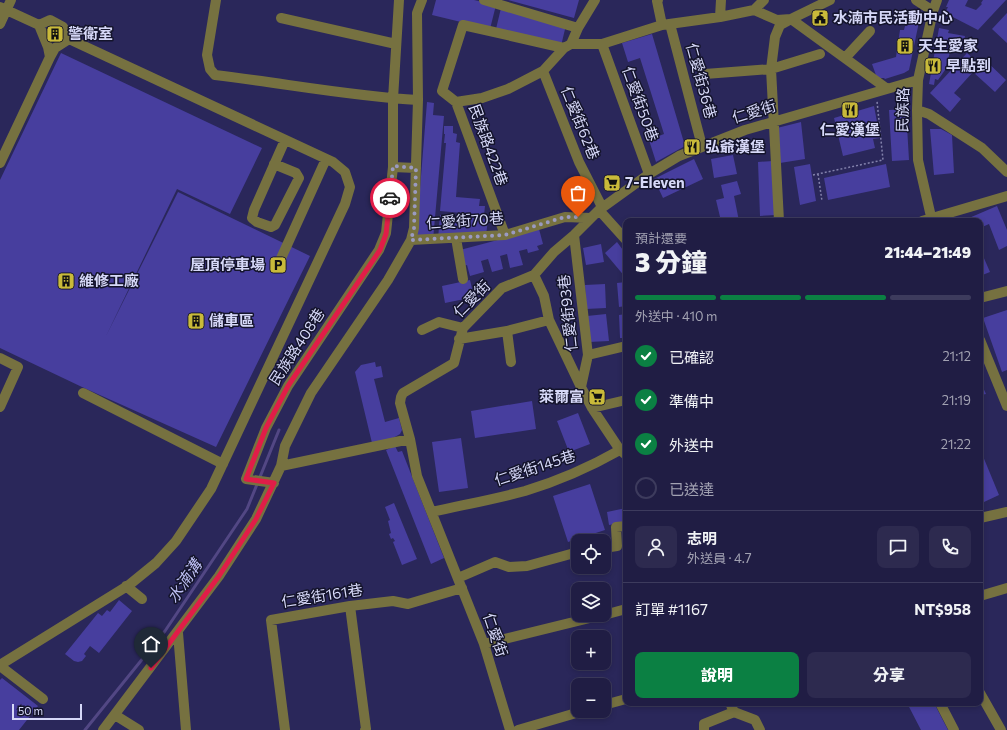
<!DOCTYPE html>
<html lang="zh-TW">
<head>
<meta charset="utf-8">
<style>
  body { margin:0; font-family:Commissioner,"Noto Sans TC",sans-serif; background:#2d2a4f; color:#f1f3f6; height:100vh; display:flex; flex-direction:column; font-size:15px; white-space:nowrap }
  * { box-sizing:border-box; margin:0 }
  p { font-size:13px; color:#a2a2b2 }
  .icon { flex:none; width:22px; height:22px; fill:none; stroke:currentColor; stroke-width:2; stroke-linecap:round; stroke-linejoin:round }
  .map { position:relative; flex:1; overflow:hidden }
  .panel { position:absolute; left:623px; top:218px; width:360px; height:488px; display:flex; flex-direction:column; background:#201d44; border-radius:8px; box-shadow:0 2px 6px #0003,0 0 0 1px #3d3b5d }
  .panel>* { flex:none }
  .tools { position:absolute; left:571px; top:534px; display:grid; gap:8px }
  .tools a { display:grid; place-items:center; width:40px; height:40px; border-radius:8px; background:#201d44; box-shadow:0 2px 6px #0003,0 0 0 1px #3d3b5d; font-size:20px }
  .scale { position:absolute; left:12px; bottom:10px; width:70px; box-sizing:border-box; padding-left:4px; border:2px solid #d6d8f8; border-top:0; font-size:11px; line-height:14px; white-space:nowrap; color:#d6d8f8; -webkit-text-stroke:3px #14142b; paint-order:stroke }
  .pin { position:absolute; display:grid; place-items:center; width:34px; height:34px; color:#fff; margin:-41px -17px; border-radius:50% 50% 50% 0; rotate:-45deg; box-shadow:0 0 4px #0007 }
  .pin .icon { rotate:45deg }
  .courier { position:absolute; display:grid; place-items:center; width:40px; height:40px; margin:-20px; border:3px solid #e11d48; border-radius:50%; background:#fff; color:#222; box-shadow:0 1px 5px #0007 }
  .headline em { font-style:normal; font-weight:800 }
  .headline div { display:flex; flex-direction:column-reverse }
  .headline { display:flex; align-items:center; justify-content:space-between; height:68px; padding:0 12px }
  h1 { font-size:26px; font-weight:800; line-height:30px }
  .bar { display:grid; grid-template-columns:repeat(4,1fr); gap:6px 4px; align-content:center; height:48px; padding:0 12px }
  .bar i { height:5px; border-radius:3px; background:#3d3b5d }
  .bar .active { background:#0b8043 }
  .bar p { grid-column:span 4 }
  .line { display:flex; align-items:center; gap:10px; padding:0 12px; border-top:1px solid #3d3b5d }
  .line div { flex:1 }
  .round { display:grid; place-items:center; flex:none; width:42px; height:42px; border-radius:8px; background:#2d2a4f }
  ol { padding:0 12px; list-style:none }
  li { display:flex; align-items:center; gap:12px; height:44px }
  li p { margin-inline-start:auto }
  li .icon { padding:4px; border-radius:50%; background:#0b8043; color:#fff; stroke-width:4 }
  li:last-child { color:#a2a2b2 }
  li i { width:22px; height:22px; border:2px solid #3d3b5d; border-radius:50% }
  .button { display:flex; gap:8px; margin-top:auto; padding:8px 12px }
  .button a { flex:1; height:46px; border-radius:8px; background:#0b8043; color:#fff; font-size:16px; font-weight:800; line-height:46px; text-align:center }
  .button a+a { background:#2d2a4f; color:#f1f3f6 }
  .map>svg:first-child { display:block }
</style>
</head>
<body>
<div class="map">
<svg width="1007" height="730" viewBox="0 0 1007 730">
  <rect width="100%" height="100%" fill="#2a275a"/>
  <g fill="none" stroke-linecap="round" stroke-linejoin="round">
    <path stroke="#524784" stroke-width="3" d="M85 730 165 631 247 509 279 430"/>
  </g>
  <path fill="#473e9e" d="M436 0H474L496 5 490 29 432 15Z
    M508 0H579L574 18Z
    M949 0H968L965 6 976 10 982 4 981 3 983 0H1006L978 30 945 13 948 7H946Z
    M501 8 566 25 561 46 496 29Z
    M1007 13V43L992 29Z
    M912 19H917L916 22H919L909 70 904 73 885 79 884 78H877L872 64 896 57 900 30H904L905 26H907L908 22 909 20 912 21Z
    M53 27 60 31V40L57 42 51 37V29Z
    M939 28 949 30 948 33 965 36 962 50 951 49 945 70 938 80 935 79 934 85 929 84Z
    M652 34 685 146 656 162 649 140 664 134 640 58 628 62 622 43Z
    M61 53 262 148 230 214 177 189 106 336 178 192 310 256 216 447 82 387 0 348V180Z
    M967 53 978 63 983 58 1006 80 995 92 973 72 954 93 961 99 950 112 930 93Z
    M427 102 434 103 433 115 444 116 433 240 416 238Z
    M874 106 880 138 873 139 875 148 843 156 834 118Z
    M906 109 909 160 892 161 889 110Z
    M801 122 805 159 780 163 777 128Z
    M444 126H453V133L457 134 456 142 460 143 456 197 480 199 479 206H485L484 215 440 211 446 143H444L445 134H444Z
    M930 129H941L952 135 954 173 934 175Z
    M733 155 737 174 714 178 711 159Z
    M694 159 703 179 663 198 654 179Z
    M773 161 775 215 760 216 758 162Z
    M810 164 816 201 800 205 794 167Z
    M886 164 890 187 828 200 824 178Z
    M737 181 741 194 734 196 739 221H721L716 200 724 198 721 185Z
    M997 206 1007 230V246L999 250 989 224 980 228V221H962Z
    M440 215 488 219 486 236 438 239Z
    M539 229 543 244 537 246 539 250 528 253 527 249 519 251 523 265 510 268 507 254 500 256 503 269 492 272 488 259 481 261 484 272 470 276 467 265 464 266 460 250Z
    M617 242 626 254V278L605 253Z
    M601 244 604 262 586 265 583 248Z
    M980 249 990 272 980 276Z
    M470 280 474 297 445 303 442 286Z
    M626 282V306L619 307 617 283Z
    M605 284 606 308 586 309 585 285Z
    M1007 310V370L1002 372 983 318Z
    M606 314 609 341 589 342 587 316Z
    M626 314V338H620L619 315Z
    M375 362 376 367 381 366 383 377 374 379 385 422 399 418 402 430 400 434 393 438 372 443 355 372 361 365Z
    M980 381 986 394 981 395 980 393Z
    M532 401 536 429 475 438 471 411Z
    M578 413 590 444 569 452 557 421Z
    M461 438 468 488 439 492 432 442Z
    M395 446 398 452 402 451 444 558 431 564 386 450Z
    M980 449 999 495 984 502 980 492Z
    M590 484 605 530 568 542 553 496Z
    M394 503 417 559 402 565 393 542 395 541 393 538 391 539 389 534 391 533 388 521 390 520 385 507Z
    M626 508V522L609 525 607 512Z
    M622 538H626V554L624 555Z
    M119 600 132 611 99 653 90 646 84 654 86 656 82 661 78 662 74 661 65 654 98 613 102 616 107 610 110 612Z
    M2 678 38 706 19 730H0V680Z
    M907 703H934L948 730H921Z"/>
  <g fill="none" stroke-linecap="round" stroke-linejoin="round">
    <path stroke="#8382ac" stroke-width="1.5" stroke-dasharray="2 2" stroke-linecap="butt" d="M818 174 822 201
      M813 175 883 160 877 101"/>
    <path stroke="#767140" stroke-width="10" d="M216 0 207 55 210 69 215 75C283 83 350 96 418 100
      M484 0 578 28
      M658 0 657 1 662 25
      M916 0 933 11
      M0 7 39 25 48 47 50 57 0 163
      M754 10 764 0
      M720 17 721 0
      M281 18 396 44
      M0 24 11 0
      M670 24 702 146
      M571 44H602L662 25 720 17 754 10 777 20 791 19 830 0
      M602 44 649 174
      M50 57 55 48 69 39
      M845 58 870 31
      M543 71 579 162 602 207
      M705 74 771 69 820 54
      M456 102 442 91 463 25 564 48
      M917 110 929 114 982 148 1007 172
      M274 164 296 173 299 178 275 225 271 227 257 222 252 218 254 210 285 140
      M393 167 416 168
      M599 210 626 240
      M779 221 771 69 775 37 780 25 791 19 886 88
      M922 221 1007 196
      M932 221 918 160 917 110 918 80 933 11 937 0
      M505 235 456 102 482 98 508 89 543 71 564 48 571 44 578 28 595 0
      M574 235 588 355 581 387
      M456 238 463 279
      M411 240 505 235 565 217 591 218
      M278 265 326 159
      M534 275 544 296 549 320 581 387 592 408 620 450 626 455
      M980 298 1007 291
      M422 330 439 322 463 328
      M459 339 507 331
      M980 340 1007 406
      M588 355 626 346
      M0 358 18 367 0 407
      M511 362 507 331 549 320
      M83 393 223 464
      M592 408 626 400
      M281 466 410 439
      M274 483 246 479 266 428 288 386 379 250 386 233 393 167V99L399 0
      M432 512C463 505 495 499 525 491 558 481 590 467 620 450
      M980 518 1007 512
      M604 548 617 546 616 527 626 526
      M458 578 495 562 509 567 527 566 578 552
      M126 586 142 599
      M980 596 1007 588
      M350 606 366 729 365 730
      M604 615 626 609
      M178 633 186 730
      M484 644 602 615
      M0 665 129 585 156 563 176 541 211 489 345 204 350 187 345 172 333 162 69 39 63 27 50 20 39 25
      M0 666 43 699
      M980 693 1001 730
      M730 703 734 712 755 720 760 730
      M940 703 954 730
      M604 705 626 699
      M115 715 139 730
      M103 730 219 576 256 519 281 466 285 446 311 393 388 280 411 240 414 228 418 100 417 13 422 0
      M285 730 271 620 350 606 393 601 408 604 462 588
      M510 730 484 644 417 476 410 439 400 403 401 397 403 393 454 363 463 328 502 288 534 275 554 252 574 235 599 210 649 174 679 156 745 130 918 80
      M518 730 583 711
      M704 730V724L734 712"/>
  </g>
  <g fill="none" stroke-linecap="round" stroke-linejoin="round">
    <path stroke="#9a9ac1" stroke-width="4" stroke-dasharray="0 7.2" d="M390 198 393 166 416 168 414 228 411 240 505 235 565 217H578"/>
    <path stroke="#e11d48" stroke-width="5" d="M151 668 219 576 256 519 274 483 246 479 266 428 288 386 380 250 386 234 390 198"/>
  </g>
  <defs>
    <g id="civic-square" transform="scale(0.9)"><rect x="-9" y="-9" width="18" height="18" rx="4" fill="#c9ba3a" stroke="#14142b"/><path d="M-.6-6.5H3V-4.5H.6V-3L4-1V1h2V6H-6V1h2V-1L-.6-3ZM-1.2 2.5V6h2.4V2.5Z" fill="#111"/></g>
    <g id="building-square" transform="scale(0.9)"><rect x="-9" y="-9" width="18" height="18" rx="4" fill="#c9ba3a" stroke="#14142b"/><path d="M-4-6H4V6H1V3H-1V6H-4ZM-2.5-4.3h1.7v1.8h-1.7ZM.8-4.3h1.7v1.8H.8ZM-2.5-1h1.7V.8h-1.7ZM.8-1h1.7V.8H.8Z" fill="#111"/></g>
    <g id="restaurant-square" transform="scale(0.9)"><rect x="-9" y="-9" width="18" height="18" rx="4" fill="#c9ba3a" stroke="#14142b"/><path d="M-5-6h1v4h1v-4h1v4h1v-4h1v5L-1.5 .5V6h-2V.5L-5-1ZM5-6V6H3V1.5H1.5Q1.5-4 5-6Z" fill="#111"/></g>
    <g id="supermarket-square" transform="scale(0.9)"><rect x="-9" y="-9" width="18" height="18" rx="4" fill="#c9ba3a" stroke="#14142b"/><path d="M-6-5.5h2.5l.6 2H6L4.5 2H-2.5L-4.4-4H-6ZM-1.5 3.2a1.3 1.3 0 1 0 .1 0ZM3 3.2a1.3 1.3 0 1 0 .1 0Z" fill="#111"/></g>
    <g id="parking-square" transform="scale(0.9)"><rect x="-9" y="-9" width="18" height="18" rx="4" fill="#c9ba3a" stroke="#14142b"/><path d="M-3.5-5.5H1a3.5 3.5 0 0 1 0 7H-1V5.5H-3.5ZM-1-3.4V-.6H.8a1.4 1.4 0 0 0 0-2.8Z" fill="#111"/></g>
  </defs>
  <g fill-rule="evenodd">
    <use href="#civic-square" x="820" y="18"/>
    <use href="#building-square" x="55" y="34"/>
    <use href="#building-square" x="905" y="46"/>
    <use href="#restaurant-square" x="933" y="66"/>
    <use href="#restaurant-square" x="850" y="110"/>
    <use href="#restaurant-square" x="692" y="147"/>
    <use href="#supermarket-square" x="612" y="183"/>
    <use href="#parking-square" x="278" y="265"/>
    <use href="#building-square" x="66" y="281"/>
    <use href="#building-square" x="196" y="321"/>
    <use href="#supermarket-square" x="597" y="397"/>
  </g>
  <g text-anchor="middle" stroke-width="3" stroke-linejoin="round" paint-order="stroke">
    <g font-size="15" font-weight="bold" fill="#d6d8f8" stroke="#14142b" text-anchor="start">
      <text x="833" y="23">水湳市民活動中心</text>
      <text x="68" y="39">警衛室</text>
      <text x="918" y="51">天生愛家</text>
      <text x="946" y="71">早點到</text>
      <text x="850" y="135" text-anchor="middle">仁愛漢堡</text>
      <text x="705" y="152">弘爺漢堡</text>
      <text x="625" y="188">7-Eleven</text>
      <text x="265" y="270" text-anchor="end">屋頂停車場</text>
      <text x="79" y="286">維修工廠</text>
      <text x="209" y="326">儲車區</text>
      <text x="584" y="402" text-anchor="end">萊爾富</text>
    </g>
    <g font-size="15" fill="#d6d8f8" stroke="#14142b">
      <text transform="translate(701 81) rotate(75)" y="5">仁愛街36巷</text>
      <text transform="translate(640 104) rotate(70)" y="5">仁愛街50巷</text>
      <text transform="translate(903 110) rotate(-89)" y="5">民族路</text>
      <text transform="translate(754 112) rotate(-17)" y="5">仁愛街</text>
      <text transform="translate(580 123) rotate(68)" y="5">仁愛街62巷</text>
      <text transform="translate(488 145) rotate(70)" y="5">民族路422巷</text>
      <text transform="translate(465 221) rotate(-4)" y="5">仁愛街70巷</text>
      <text transform="translate(472 299) rotate(-45)" y="5">仁愛街</text>
      <text transform="translate(568 313) rotate(-96)" y="5">仁愛街93巷</text>
      <text transform="translate(297 347) rotate(-57)" y="5">民族路408巷</text>
      <text transform="translate(535 468) rotate(-18)" y="5">仁愛街145巷</text>
      <text transform="translate(322 596) rotate(-9)" y="5">仁愛街161巷</text>
      <text transform="translate(495 635) rotate(71)" y="5">仁愛街</text>
    </g>
    <g font-size="16" font-style="italic" fill="#bdbff3" stroke="#14142b">
      <text transform="translate(184 581) rotate(-56)" y="6">水湳溝</text>
    </g>
  </g>
</svg>
<div class="tools">
<a><svg class="icon" aria-label="locate" viewBox="0 0 24 24"><circle cx="12" cy="12" r="6"/><path d="M12 2v4M12 18v4M2 12h4M18 12h4"/></svg></a>
<a><svg class="icon" aria-label="layers" viewBox="0 0 24 24"><path d="M12 4l9 5-9 5-9-5zM3 14l9 5 9-5"/></svg></a>
<a>+</a>
<a>−</a>
</div>
<div class="scale">50 m</div>
<div class="pin" style="left:578px;top:217px;background:#ea580c"><svg class="icon" aria-label="bag" viewBox="0 0 24 24"><path d="M5 8h14l-1 12H6zM9 8a3 3 0 0 1 6 0"/></svg></div>
<div class="pin" style="left:151px;top:668px;background:#1f2937"><svg class="icon" aria-label="home" viewBox="0 0 24 24"><path d="M3 11l9-7 9 7M6 9v11h12V9"/></svg></div>
<div class="courier" style="left:390px;top:198px"><svg class="icon" aria-label="car" viewBox="0 0 24 24"><path d="M5 17H2v-5l4-1 3-4h7l3 4 3 1v5h-3M9 17h6M6 11h13"/><circle cx="7" cy="17" r="2"/><circle cx="17" cy="17" r="2"/></svg></div>
<section class="panel">
<div class="headline"><div><h1>3 分鐘</h1><p>預計還要</p></div><em>21:44–21:49</em></div>
<div class="bar"><i class="active"></i><i class="active"></i><i class="active"></i><i></i><p>外送中 · 410 m</p></div>
<ol>
<li><svg class="icon" aria-label="check" viewBox="0 0 24 24"><path d="M5 12l5 5 9-10"/></svg>已確認<p>21:12</p></li>
<li><svg class="icon" aria-label="check" viewBox="0 0 24 24"><path d="M5 12l5 5 9-10"/></svg>準備中<p>21:19</p></li>
<li><svg class="icon" aria-label="check" viewBox="0 0 24 24"><path d="M5 12l5 5 9-10"/></svg>外送中<p>21:22</p></li>
<li><i></i>已送達</li>
</ol>
<div class="line" style="height:72px"><a class="round"><svg class="icon" aria-label="person" viewBox="0 0 24 24"><circle cx="12" cy="8" r="4"/><path d="M4 21q1-7 8-7t8 7"/></svg></a><div><b>志明</b><p>外送員 · 4.7</p></div><a class="round"><svg class="icon" aria-label="chat" viewBox="0 0 24 24"><path d="M4 5h16v11H9l-5 4z"/></svg></a><a class="round"><svg class="icon" aria-label="phone" viewBox="0 0 24 24"><path d="M5 4h4l2 5-3 2q2 4 5 5l2-3 5 2v4C11 20 4 13 5 4z"/></svg></a></div>
<div class="line" style="height:52px"><div>訂單 #1167</div><b>NT$958</b></div>
<div class="button"><a>說明</a><a>分享</a></div>
</section>
</div>
</body>
</html>
